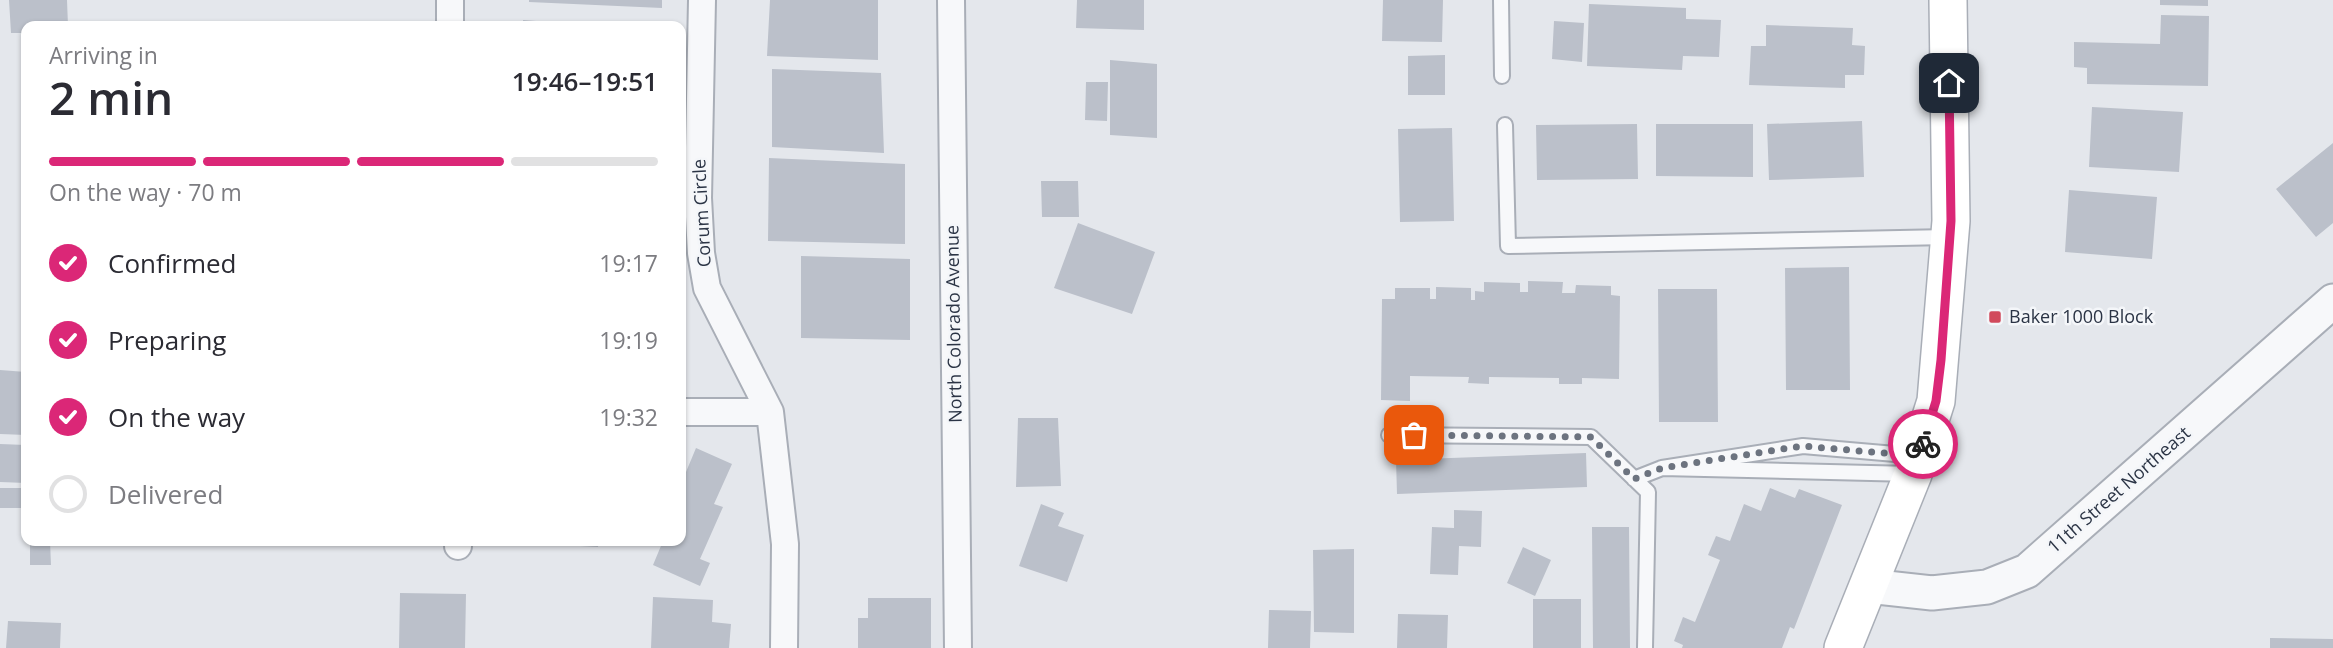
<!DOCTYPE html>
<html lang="en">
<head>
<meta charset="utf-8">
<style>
  body { margin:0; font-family:"Open Sans",sans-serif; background:#f2f2f3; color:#2b2b33; height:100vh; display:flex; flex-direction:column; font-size:26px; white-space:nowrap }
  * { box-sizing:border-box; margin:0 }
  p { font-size:23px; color:#7c7c81 }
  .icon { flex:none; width:38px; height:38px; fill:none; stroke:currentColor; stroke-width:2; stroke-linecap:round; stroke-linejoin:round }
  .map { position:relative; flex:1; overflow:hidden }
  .sheet { position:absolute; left:21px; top:21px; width:665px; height:525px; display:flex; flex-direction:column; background:#fff; border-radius:14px; box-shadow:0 2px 5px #0004 }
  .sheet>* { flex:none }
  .pin { position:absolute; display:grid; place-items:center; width:60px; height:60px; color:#fff; margin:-30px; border-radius:14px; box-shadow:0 4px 10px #0006 }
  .courier { position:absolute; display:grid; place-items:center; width:70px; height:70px; margin:-35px; border:5px solid #db2777; border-radius:50%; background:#fff; color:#222; box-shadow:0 2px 9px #0007 }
  .headline em { font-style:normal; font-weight:600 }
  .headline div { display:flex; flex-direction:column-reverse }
  .headline { display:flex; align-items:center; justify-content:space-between; height:119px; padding:0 28px }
  h1 { font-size:46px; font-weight:600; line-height:52px }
  .bar { display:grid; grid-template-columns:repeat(4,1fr); gap:10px 7px; align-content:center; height:84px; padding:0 28px }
  .bar i { height:9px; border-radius:5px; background:#e1e1e2 }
  .bar .active { background:#db2777 }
  .bar p { grid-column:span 4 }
  ol { padding:0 28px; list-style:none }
  li { display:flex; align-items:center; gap:21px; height:77px }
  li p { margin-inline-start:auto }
  li .icon { padding:7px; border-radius:50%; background:#db2777; color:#fff; stroke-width:4 }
  li:last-child { color:#7c7c81 }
  li i { width:38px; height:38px; border:4px solid #e1e1e2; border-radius:50% }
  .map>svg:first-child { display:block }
</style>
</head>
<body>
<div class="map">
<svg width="2333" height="648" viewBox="0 0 2333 648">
  <rect width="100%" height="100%" fill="#e4e7ec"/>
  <path fill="#bbc0ca" d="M9 0H67L68 26H26V33H11Z
    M529 0H662V8L529 2Z
    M770 0H878V60L767 56Z
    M1077 0H1144V30L1076 28Z
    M1383 0H1443L1442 42 1382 41Z
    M2160 0H2208V6L2160 5Z
    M1589 4 1686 8V19L1721 20 1719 57 1683 56 1682 70 1587 66Z
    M2161 15 2209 16 2208 86 2087 84V68L2074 67V42L2160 44Z
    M523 20 575 24V26H524Z
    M1554 21 1584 23 1582 62 1552 59Z
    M1766 25 1853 28 1852 45 1865 46 1864 75H1845V88L1749 85 1751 46H1766Z
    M1445 55V95H1408V56Z
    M1110 60 1157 64V138L1110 135Z
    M772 69 881 73 884 153 772 147Z
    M1086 82H1108L1107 121 1085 120Z
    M2092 107 2183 112 2179 172 2089 167Z
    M1862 121 1864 177 1769 180 1767 124Z
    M1637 124 1638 179 1537 180 1536 125Z
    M1656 124H1753V177L1656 176Z
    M1452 128 1454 221 1400 222 1398 129Z
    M2333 143V223L2316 237 2276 189Z
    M769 158 905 164V244L768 241Z
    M1041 181H1078L1079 217H1042Z
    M2069 190 2157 197 2152 259 2065 252Z
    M1078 223 1155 252 1132 314 1054 288Z
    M801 256 910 259V340L801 338Z
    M1849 267 1850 390H1786L1785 268Z
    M1528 281 1563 282 1562 293H1575L1576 285 1611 286V295L1620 296 1619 379 1582 378V384H1559V378L1489 377V384L1468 383 1469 377 1410 376V401L1381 400 1382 299H1395V288H1430V299H1436V287L1471 288V300H1475V291L1484 292V282L1520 283V292H1528Z
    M1658 289H1717L1718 422H1659Z
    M0 370 26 372V435L0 434Z
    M1018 418H1058L1061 486 1016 487Z
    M0 444 26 445V483L0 482Z
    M696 448 732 464 714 504 723 507 700 559 710 563 700 586 653 565 663 541H681V500L684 492 681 490V484Z
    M1586 453 1587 487 1397 494 1396 460Z
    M0 488H26V508H0Z
    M1770 488 1795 498 1799 489 1842 505 1794 629 1790 627 1782 648H1682L1683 645 1674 641 1683 617 1695 622 1720 560 1708 555 1716 536 1730 541 1744 504 1761 511Z
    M1041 504 1064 513 1058 526 1084 535 1067 582 1019 566Z
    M1454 510 1482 511 1481 547 1459 546 1458 575 1430 574 1432 527 1454 528Z
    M1592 527H1629L1630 648H1593Z
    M30 541H50L51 565H30Z
    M545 541H599L598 547 545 544Z
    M1523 547 1551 560 1535 596 1507 583Z
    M1354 549V633L1314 632 1313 550Z
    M400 593 466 594 465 648H399Z
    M653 597 713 600 712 622 731 624 729 648H651Z
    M868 598H931V648H858V618H868Z
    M1533 599H1581V648H1533Z
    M1269 610 1311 611 1310 648H1268Z
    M1398 614 1448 615 1447 648H1397Z
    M8 621 61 623 60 648H6Z
    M2270 638 2333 639V648H2270Z"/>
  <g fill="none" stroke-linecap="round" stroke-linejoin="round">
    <g stroke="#a9aeb7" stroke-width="18">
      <path id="service" d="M1501 0 1502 76
        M1505 125 1508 246 1948 237
        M1389 435 1591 437 1648 492 1645 648
        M1912 474 1662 468 1803 446 1918 456
        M1634 479 1662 468"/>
    </g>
    <g stroke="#a9aeb7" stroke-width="30">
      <path id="minor" d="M702 0 698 198 701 253 707 288 770 412 785 544 784 648
        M951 0 958 648
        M450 26V0
        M681 412H770
        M458 541V546"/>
    </g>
    <g stroke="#a9aeb7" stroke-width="37">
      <path id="tertiary" d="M1868 586 1932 593 1987 587 2027 571 2333 301"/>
    </g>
    <g stroke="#a9aeb7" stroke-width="40">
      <path id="secondary" d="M1843 648 1913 474 1936 401 1951 221 1948 0"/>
    </g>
    <use href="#service" stroke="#f7f8fa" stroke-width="14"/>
    <use href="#minor" stroke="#f7f8fa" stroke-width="26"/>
    <use href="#tertiary" stroke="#f7f8fa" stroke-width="33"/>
    <use href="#secondary" stroke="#fff" stroke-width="37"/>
  </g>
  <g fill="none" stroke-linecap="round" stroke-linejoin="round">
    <path stroke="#6c737f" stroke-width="7" stroke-dasharray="0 12.6" d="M1414 435 1591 437 1634 479 1662 468 1802 446 1919 456 1923 444"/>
    <path stroke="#db2777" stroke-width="9" d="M1923 444 1936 401 1941 360 1951 221 1949 83"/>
  </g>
  <rect fill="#d1495b" stroke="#f4f6f9" stroke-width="2.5" x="1988" y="310" width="14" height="14" rx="3.5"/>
  <g text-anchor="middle" stroke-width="5" stroke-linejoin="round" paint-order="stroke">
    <g font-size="18" fill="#2b3445" stroke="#f4f6f9">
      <text transform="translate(702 213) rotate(-93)" y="6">Corum Circle</text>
      <text transform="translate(954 324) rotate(-91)" y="6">North Colorado Avenue</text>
      <text transform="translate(2119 490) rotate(-41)" y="6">11th Street Northeast</text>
    </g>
    <g font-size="18" fill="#2b3445" stroke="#f4f6f9" text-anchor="start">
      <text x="2009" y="323">Baker 1000 Block</text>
    </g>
  </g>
</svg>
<div class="pin" style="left:1414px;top:435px;background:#ea580c"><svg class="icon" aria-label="bag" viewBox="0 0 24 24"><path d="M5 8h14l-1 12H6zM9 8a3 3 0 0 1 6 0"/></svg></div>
<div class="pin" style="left:1949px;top:83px;background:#1f2937"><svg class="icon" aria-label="home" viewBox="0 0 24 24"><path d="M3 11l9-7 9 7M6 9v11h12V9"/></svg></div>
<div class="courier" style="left:1923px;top:444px"><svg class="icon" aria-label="bike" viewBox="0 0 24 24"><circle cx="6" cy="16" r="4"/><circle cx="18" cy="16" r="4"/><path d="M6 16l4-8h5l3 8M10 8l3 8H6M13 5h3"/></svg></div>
<section class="sheet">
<div class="headline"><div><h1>2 min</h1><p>Arriving in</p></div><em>19:46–19:51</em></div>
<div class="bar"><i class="active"></i><i class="active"></i><i class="active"></i><i></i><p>On the way · 70 m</p></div>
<ol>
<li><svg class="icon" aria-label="check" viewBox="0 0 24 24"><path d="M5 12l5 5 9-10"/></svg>Confirmed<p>19:17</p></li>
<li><svg class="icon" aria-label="check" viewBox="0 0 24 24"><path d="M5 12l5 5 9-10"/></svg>Preparing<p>19:19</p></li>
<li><svg class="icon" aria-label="check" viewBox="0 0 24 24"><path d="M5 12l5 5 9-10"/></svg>On the way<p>19:32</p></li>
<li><i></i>Delivered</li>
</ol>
</section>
</div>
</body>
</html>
